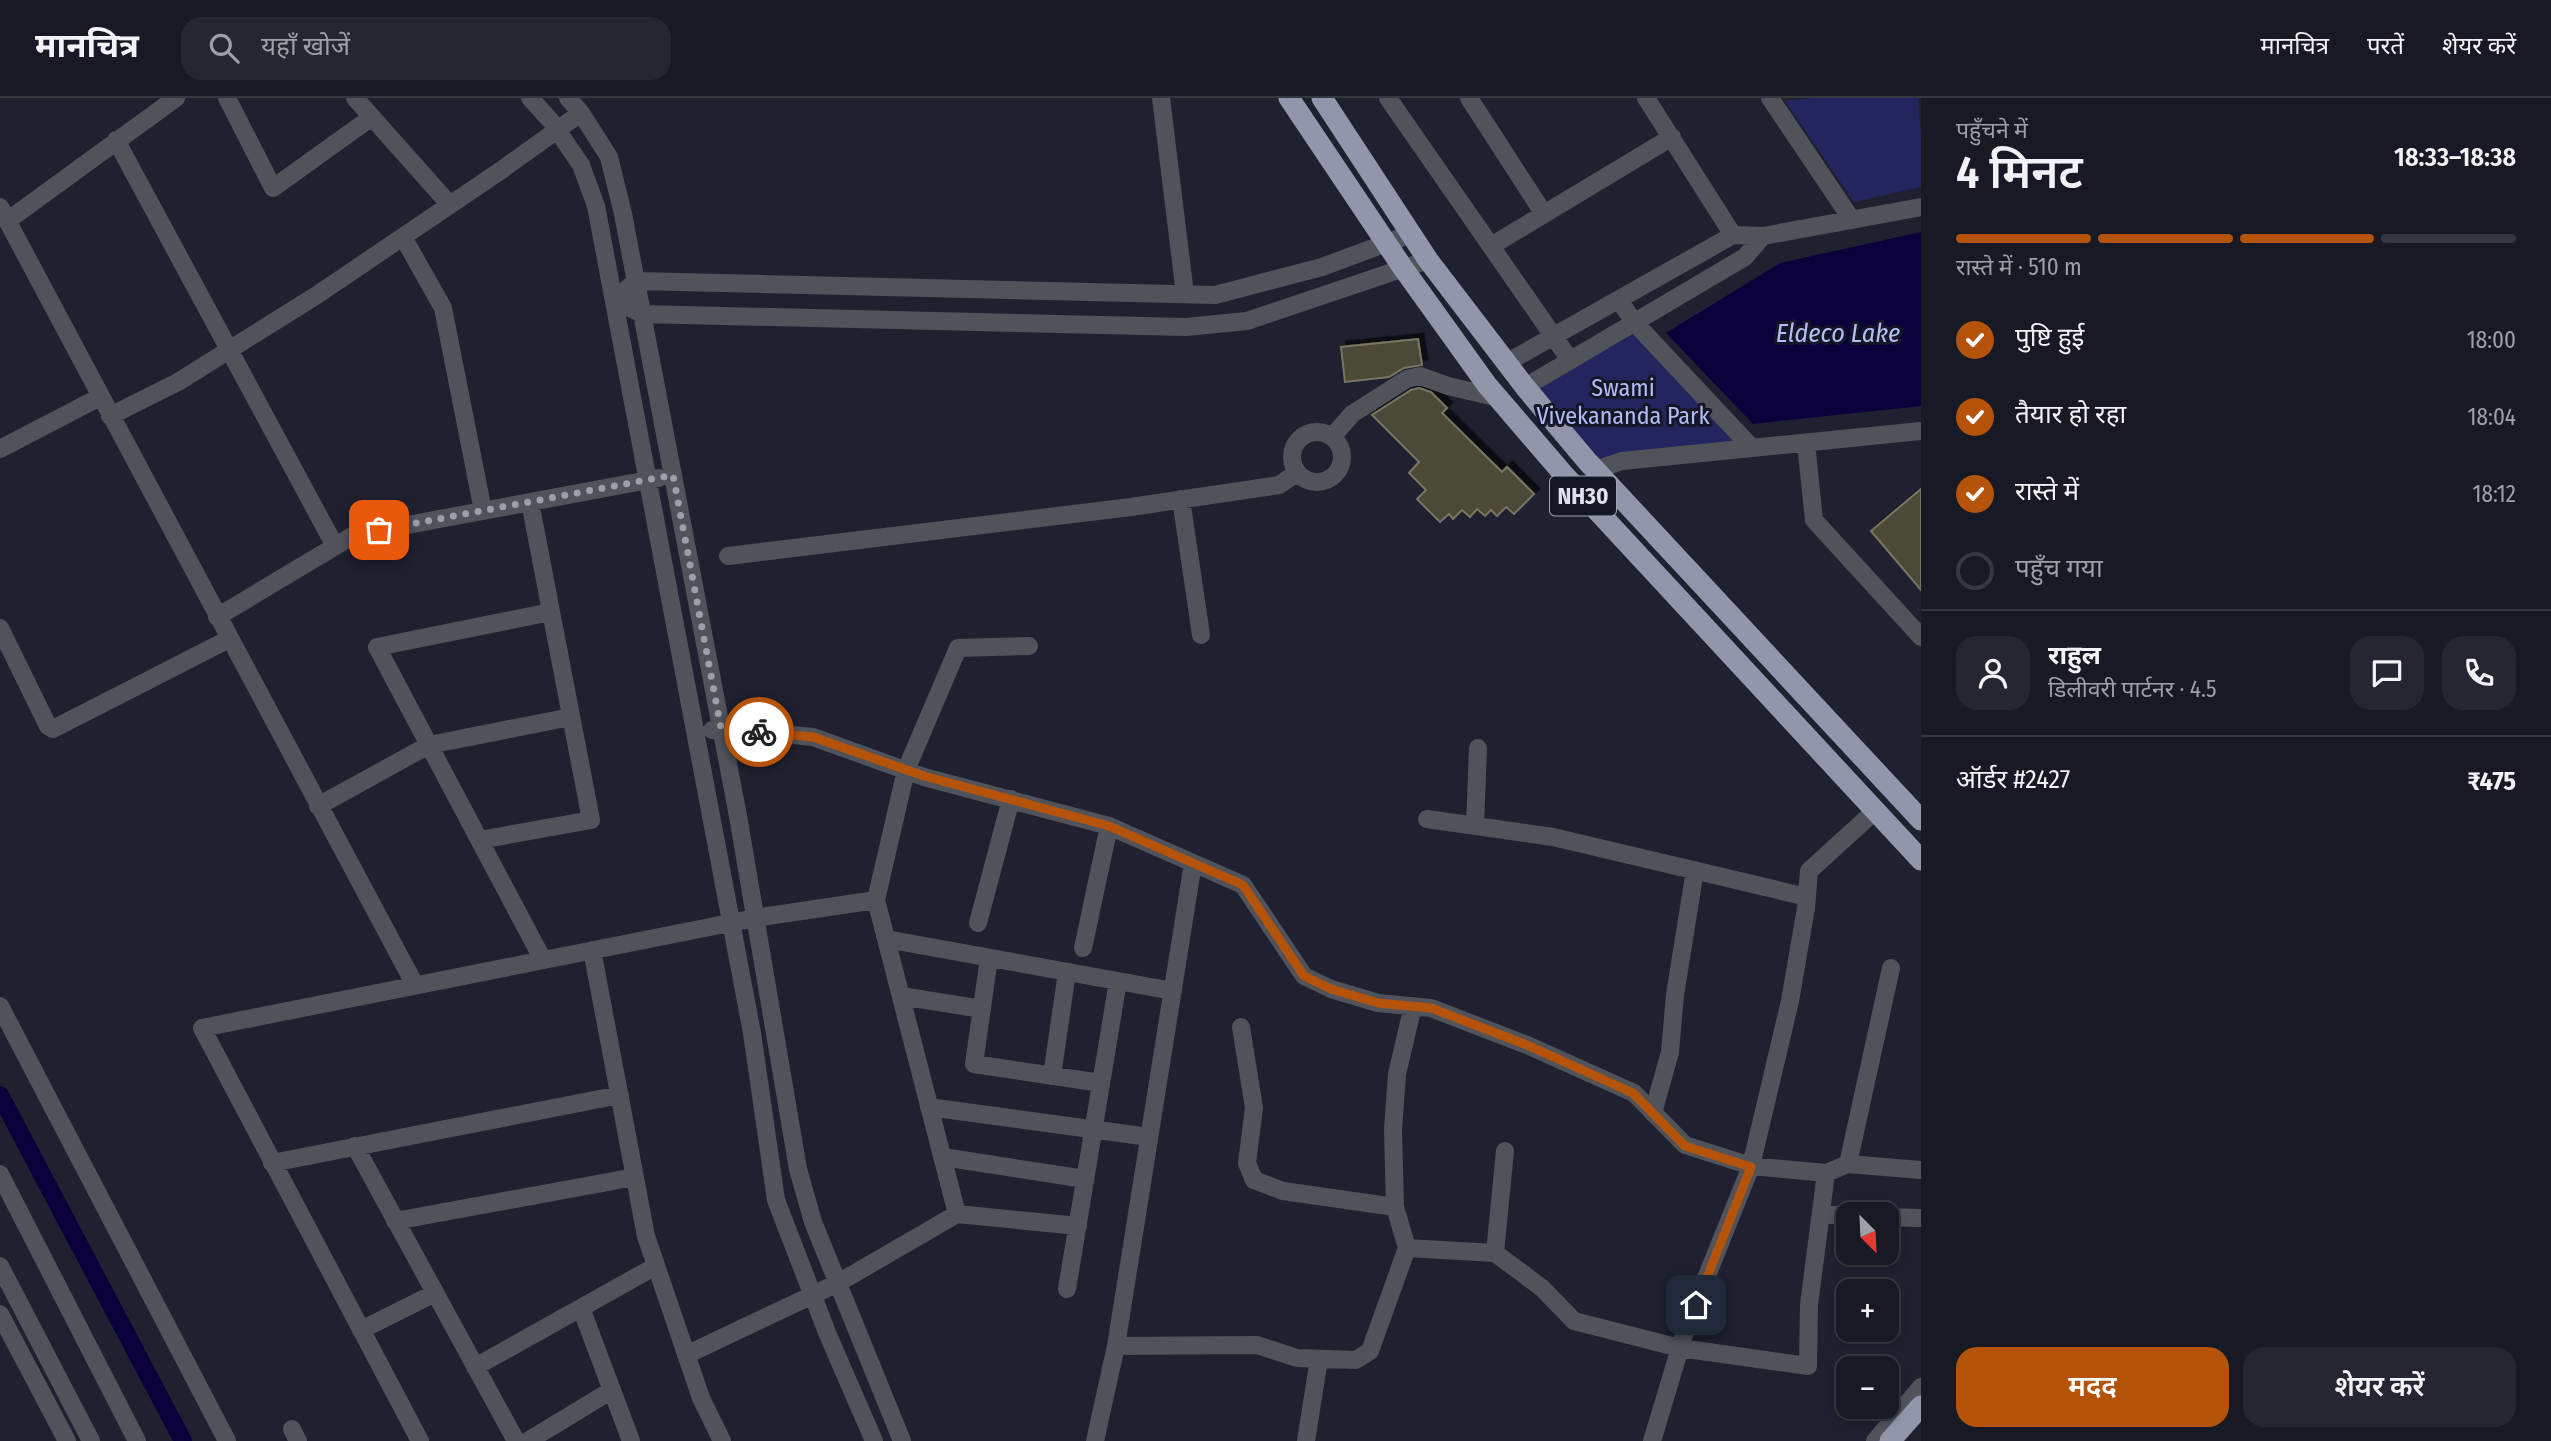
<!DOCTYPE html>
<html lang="hi">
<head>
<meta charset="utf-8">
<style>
  body { margin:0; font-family:"Fira Sans Condensed","Noto Sans Devanagari",sans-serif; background:#242631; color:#f1f3f6; height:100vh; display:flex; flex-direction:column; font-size:26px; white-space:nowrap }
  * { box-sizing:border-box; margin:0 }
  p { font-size:23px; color:#9ea0a6 }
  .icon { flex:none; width:38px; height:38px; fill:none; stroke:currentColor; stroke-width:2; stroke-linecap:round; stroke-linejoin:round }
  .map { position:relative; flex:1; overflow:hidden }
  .details { display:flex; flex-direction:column; background:#171924; width:630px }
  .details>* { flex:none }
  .needle { width:46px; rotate:156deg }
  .fabs { position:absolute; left:1836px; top:1104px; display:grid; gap:14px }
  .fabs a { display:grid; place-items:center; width:63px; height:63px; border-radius:14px; background:#171924; box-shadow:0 4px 10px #0003,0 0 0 2px #363841; font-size:35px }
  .pin { position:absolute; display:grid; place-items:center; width:60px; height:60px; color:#fff; margin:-30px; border-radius:14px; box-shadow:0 4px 10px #0006 }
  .courier { position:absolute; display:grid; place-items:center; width:70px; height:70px; margin:-35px; border:5px solid #b45309; border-radius:50%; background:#fff; color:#222; box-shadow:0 2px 9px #0007 }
  .headline em { font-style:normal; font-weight:600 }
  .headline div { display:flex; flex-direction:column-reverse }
  .headline { display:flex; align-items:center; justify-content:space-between; height:119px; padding:0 35px }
  h1 { font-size:46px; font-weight:600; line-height:52px }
  .bar { display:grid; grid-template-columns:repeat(4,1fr); gap:10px 7px; align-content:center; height:84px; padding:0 35px }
  .bar i { height:9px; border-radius:5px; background:#363841 }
  .bar .active { background:#b45309 }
  .bar p { grid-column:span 4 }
  .line { display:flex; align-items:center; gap:18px; padding:0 35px; border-top:2px solid #363841 }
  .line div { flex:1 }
  .round { display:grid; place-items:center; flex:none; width:74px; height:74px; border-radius:21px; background:#242631 }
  ol { padding:0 35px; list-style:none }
  li { display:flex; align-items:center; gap:21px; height:77px }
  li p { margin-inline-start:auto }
  li .icon { padding:7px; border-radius:50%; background:#b45309; color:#fff; stroke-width:4 }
  li:last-child { color:#9ea0a6 }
  li i { width:38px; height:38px; border:4px solid #363841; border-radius:50% }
  .primary-button { display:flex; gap:14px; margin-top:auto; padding:14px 35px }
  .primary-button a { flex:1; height:80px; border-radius:21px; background:#b45309; color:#fff; font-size:28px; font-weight:600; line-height:80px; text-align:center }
  .primary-button a+a { background:#242631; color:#f1f3f6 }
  header { display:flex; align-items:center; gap:42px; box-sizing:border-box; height:98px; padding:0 35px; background:#171924; border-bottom:2px solid #363841 }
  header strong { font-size:33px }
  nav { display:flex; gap:38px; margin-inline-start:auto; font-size:24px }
  .search { width:490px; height:63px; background:#242631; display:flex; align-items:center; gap:18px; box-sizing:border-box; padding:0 24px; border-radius:21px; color:#9ea0a6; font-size:26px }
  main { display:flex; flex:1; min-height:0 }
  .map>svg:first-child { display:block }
</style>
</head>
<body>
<header>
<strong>मानचित्र</strong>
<div class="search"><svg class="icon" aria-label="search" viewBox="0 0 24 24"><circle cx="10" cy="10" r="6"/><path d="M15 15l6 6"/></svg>यहाँ खोजें</div>
<nav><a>मानचित्र</a><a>परतें</a><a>शेयर करें</a></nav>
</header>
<main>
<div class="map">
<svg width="1921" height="1343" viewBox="0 0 1921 1343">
  <defs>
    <filter id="shadow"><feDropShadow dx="5.5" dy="-5.5" stdDeviation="0" flood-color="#0009"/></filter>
  </defs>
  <rect width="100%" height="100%" fill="#1f2130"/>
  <path fill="#24245e" d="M1812 0H1918L1921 35V89L1854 104 1785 3Z
    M1633 235 1737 344 1597 363 1535 291Z"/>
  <path fill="#0a003b" d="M1921 134V308L1753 326 1666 235 1780 165Z"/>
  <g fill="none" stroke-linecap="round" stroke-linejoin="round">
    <path stroke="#0a003b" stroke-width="18" d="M0 997 183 1343"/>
  </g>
  <path fill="#4b4937" stroke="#787662" stroke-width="2" filter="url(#shadow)" d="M1418 241 1422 267 1404 270 1389 279 1345 284 1341 249Z
    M1419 290 1431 294 1447 310 1442 315 1502 374 1507 369 1534 396 1514 416 1506 409 1497 418 1491 412 1485 418 1477 411 1470 419 1462 412 1453 421 1449 416 1440 424 1417 401 1426 392 1409 375 1419 364 1372 317 1411 292Z
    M1921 391V492L1871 433Z"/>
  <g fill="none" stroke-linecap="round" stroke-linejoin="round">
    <path stroke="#51535b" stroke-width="18" d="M227 0 273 90 372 19
      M355 0 450 107
      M530 0 551 23 581 67 596 108 752 935 776 1102 828 1237 874 1343
      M568 0 581 15 609 59 623 116 738 718 798 1071 813 1124 902 1343
      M1161 0 1185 196
      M1388 0 1570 262
      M1469 0 1544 116
      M1646 0 1733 137
      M1770 0 1852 122
      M116 42 335 448
      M0 109 415 887
      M7 123 176 0
      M1411 136 1322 169 1215 197 636 183 614 202 642 216 1186 229 1247 223 1428 162
      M403 139 443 210 483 413
      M1491 148 1672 39
      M1619 202 1634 224 1752 350
      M1506 265 1733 137 1763 138 1921 109
      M1525 289 1745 159 1763 138
      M110 318 178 284 317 197 500 73 581 15
      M1292 359a25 25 0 1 1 50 0a25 25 0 1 1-50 0Z
      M1333 338 1352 316 1407 281 1420 278 1448 288 1499 300
      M1806 345 1814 422 1921 539
      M0 351 100 299
      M1595 372 1622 363 1921 333
      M1181 401 1201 537
      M728 458 1131 409 1279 387 1297 375
      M217 519 354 437 659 380
      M0 530 48 628 53 631 229 541
      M712 632 721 630 813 639 924 679 1109 728 1243 787 1304 878 1331 891 1378 905 1431 910 1527 947 1634 995 1685 1047 1751 1068 1826 1075 1848 1066 1921 1072
      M318 708 429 647 571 619
      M1427 721 1553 739 1807 799
      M1475 728 1478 650
      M480 742 591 722 530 404
      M978 825 1011 701
      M886 841 1173 893
      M1083 850 1109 728
      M592 852 646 1138 701 1300 722 1343
      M989 860 974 966 1101 985
      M543 862 377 549 551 514
      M901 898 982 911
      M0 908 227 1343
      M1241 929 1254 1010 1247 1065 1254 1082 1283 1093 1395 1109
      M1052 978 1067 874
      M929 1009 1149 1039
      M1653 1015 1670 954 1675 897 1695 772
      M355 1048 516 1343
      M1505 1053 1495 1155 1542 1190 1574 1223 1680 1250 1808 1268 1809 1207 1826 1075
      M943 1059 1085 1081
      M272 1065 620 997
      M1848 1066 1891 870
      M0 1076 137 1343
      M957 1116 876 802 906 672 958 550 1029 548
      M1821 1117H1848
      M1886 1119 1921 1120
      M395 1123 635 1079
      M1407 1150 1395 1109 1393 1032 1397 976 1413 908
      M0 1168 91 1343
      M1067 1191 1118 883
      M581 1210 631 1343
      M0 1216 67 1343
      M361 1232 435 1195
      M1116 1248 1257 1247 1297 1260 1356 1262 1370 1253 1407 1150 1495 1155
      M686 1257 838 1185 957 1116 1078 1128
      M475 1269 656 1168
      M292 1331 298 1343
      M420 1343 202 930 755 820 876 802
      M528 1343 612 1292
      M1095 1343 1116 1248 1193 765
      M1306 1343 1319 1261
      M1652 1343 1686 1230 1751 1068 1790 903 1806 810 1809 773 1876 712
      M1875 1343 1921 1289"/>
    <path stroke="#9396aa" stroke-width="21" d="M1289 0 1403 170 1487 287 1565 378 1921 762
      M1322 0 1428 162 1525 289 1587 363 1921 722
      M1890 1343 1921 1308"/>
  </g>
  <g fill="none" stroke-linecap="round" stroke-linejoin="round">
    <path stroke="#9c9eaa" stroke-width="7" stroke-dasharray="0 12.6" d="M379 432 673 377 721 630 759 634"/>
    <path stroke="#b45309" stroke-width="9" d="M759 634 813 639 924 678 1109 728 1243 787 1304 878 1331 891 1378 905 1431 910 1527 947 1633 995 1685 1048 1751 1069 1696 1207"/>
  </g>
  <g text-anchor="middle" stroke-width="6" stroke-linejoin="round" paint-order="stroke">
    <rect fill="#151726" stroke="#a3a4b1" stroke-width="2" x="1550" y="378.5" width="66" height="39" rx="5"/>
    <g font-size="23" font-weight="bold" fill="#e0e1ec">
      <text x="1583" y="406">NH30</text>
    </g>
    <g font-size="24" fill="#b2bbf6" stroke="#151726">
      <text x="1623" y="298">Swami<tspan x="1623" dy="28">Vivekananda Park</tspan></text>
    </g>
    <g font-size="26" font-style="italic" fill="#b5bef9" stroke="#151726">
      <text x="1838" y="244">Eldeco Lake</text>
    </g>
  </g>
</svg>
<div class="fabs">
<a><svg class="needle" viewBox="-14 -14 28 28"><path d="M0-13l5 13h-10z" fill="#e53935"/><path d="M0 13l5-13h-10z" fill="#9ea0a6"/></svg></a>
<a>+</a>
<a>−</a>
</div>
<div class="pin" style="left:379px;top:432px;background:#ea580c"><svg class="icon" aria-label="bag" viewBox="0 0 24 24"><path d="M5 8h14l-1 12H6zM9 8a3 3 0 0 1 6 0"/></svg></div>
<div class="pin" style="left:1696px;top:1207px;background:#1f2937"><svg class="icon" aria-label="home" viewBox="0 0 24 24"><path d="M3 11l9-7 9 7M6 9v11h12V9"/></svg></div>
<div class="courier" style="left:759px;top:634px"><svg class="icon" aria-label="bike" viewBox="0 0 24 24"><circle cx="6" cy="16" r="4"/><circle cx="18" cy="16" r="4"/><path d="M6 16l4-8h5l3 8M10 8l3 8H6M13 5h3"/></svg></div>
</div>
<section class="details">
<div class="headline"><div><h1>4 मिनट</h1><p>पहुँचने में</p></div><em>18:33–18:38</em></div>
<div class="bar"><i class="active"></i><i class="active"></i><i class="active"></i><i></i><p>रास्ते में · 510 m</p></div>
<ol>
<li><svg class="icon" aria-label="check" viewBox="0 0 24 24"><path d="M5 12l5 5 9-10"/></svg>पुष्टि हुई<p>18:00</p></li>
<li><svg class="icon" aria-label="check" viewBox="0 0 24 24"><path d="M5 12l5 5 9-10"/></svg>तैयार हो रहा<p>18:04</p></li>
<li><svg class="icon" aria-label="check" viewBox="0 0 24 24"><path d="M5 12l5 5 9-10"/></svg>रास्ते में<p>18:12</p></li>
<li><i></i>पहुँच गया</li>
</ol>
<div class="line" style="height:126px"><a class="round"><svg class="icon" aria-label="person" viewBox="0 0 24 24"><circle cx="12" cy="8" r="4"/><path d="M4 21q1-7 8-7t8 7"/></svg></a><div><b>राहुल</b><p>डिलीवरी पार्टनर · 4.5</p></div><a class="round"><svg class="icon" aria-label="chat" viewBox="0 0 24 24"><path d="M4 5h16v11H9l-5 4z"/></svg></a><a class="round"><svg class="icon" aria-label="phone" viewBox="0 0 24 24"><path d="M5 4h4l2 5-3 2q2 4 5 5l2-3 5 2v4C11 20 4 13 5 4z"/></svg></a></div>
<div class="line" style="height:91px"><div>ऑर्डर #2427</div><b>₹475</b></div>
<div class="primary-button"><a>मदद</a><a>शेयर करें</a></div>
</section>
</main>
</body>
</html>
